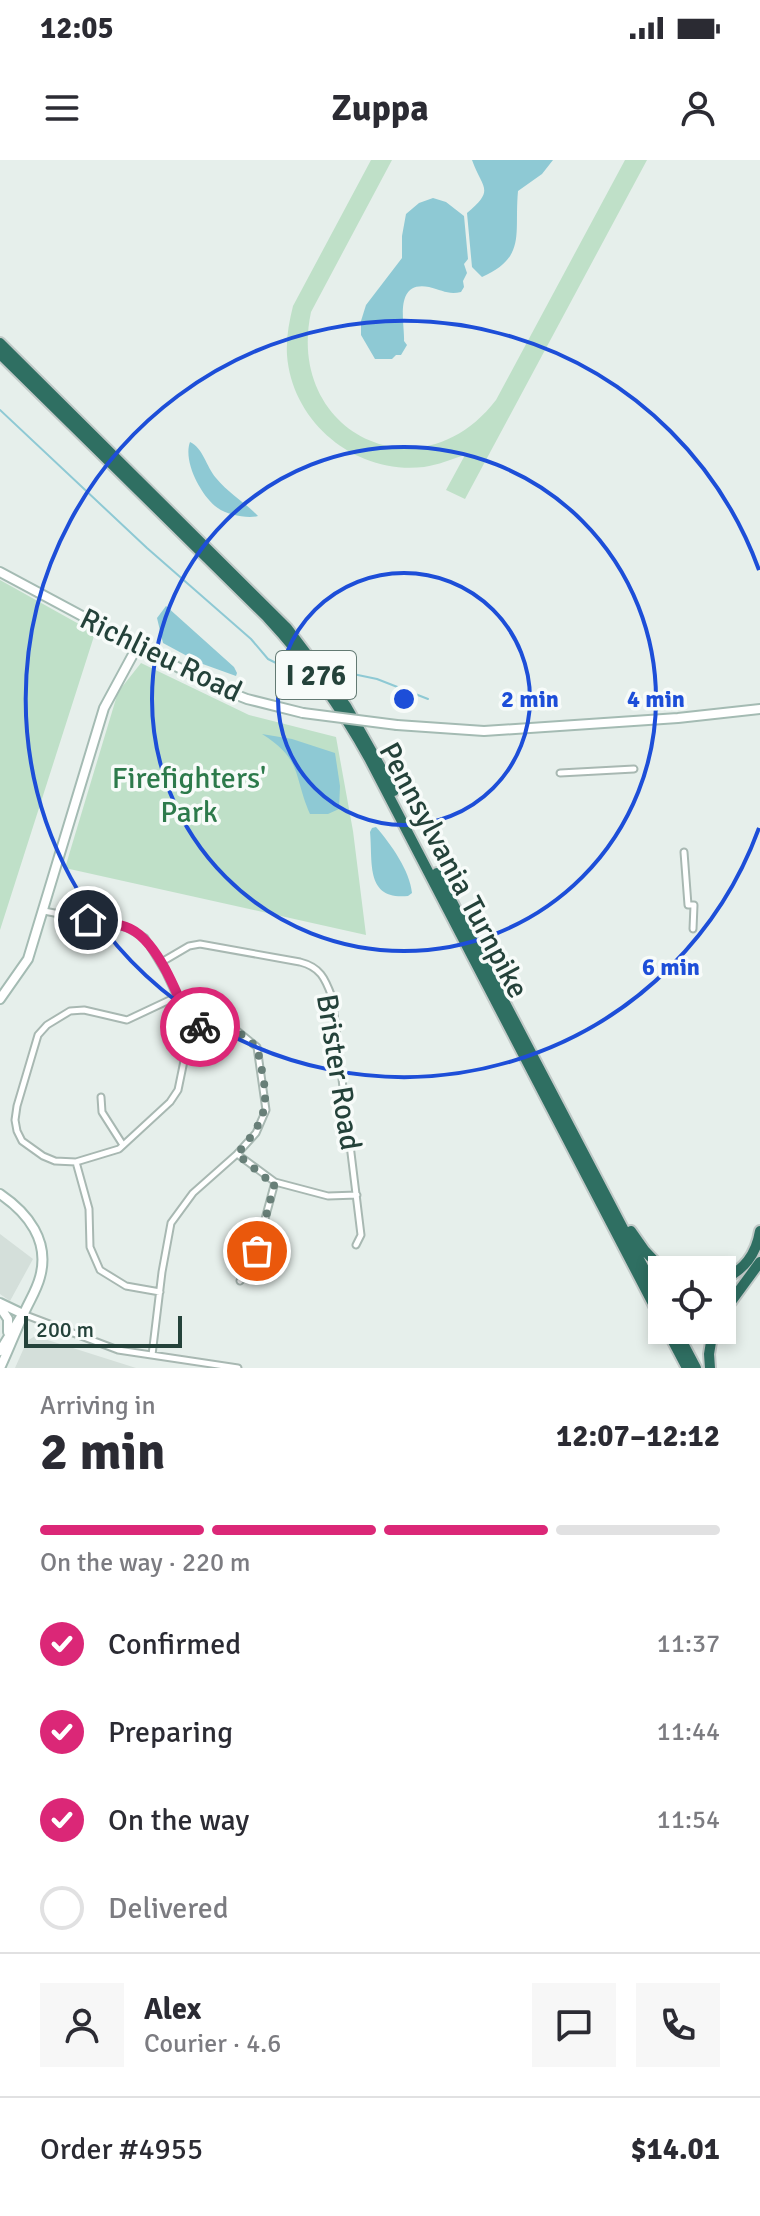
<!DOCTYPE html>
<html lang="en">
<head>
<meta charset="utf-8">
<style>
  body { margin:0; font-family:Signika,sans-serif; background:#f7f7f7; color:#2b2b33; height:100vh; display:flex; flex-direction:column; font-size:30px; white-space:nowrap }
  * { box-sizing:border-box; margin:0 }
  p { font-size:26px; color:#7c7c81 }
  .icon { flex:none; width:44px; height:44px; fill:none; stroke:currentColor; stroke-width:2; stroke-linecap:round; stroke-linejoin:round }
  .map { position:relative; height:1208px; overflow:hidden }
  .sheet { display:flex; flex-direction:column; background:#fff; flex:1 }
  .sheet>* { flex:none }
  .tools { position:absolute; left:648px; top:1096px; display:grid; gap:16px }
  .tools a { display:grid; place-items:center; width:88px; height:88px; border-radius:0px; background:#fff; box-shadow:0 4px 12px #0003; font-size:40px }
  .scale { position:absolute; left:24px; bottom:20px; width:158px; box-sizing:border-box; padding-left:8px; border:4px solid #24423a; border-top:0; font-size:22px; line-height:28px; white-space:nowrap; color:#24423a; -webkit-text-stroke:6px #f7fbf9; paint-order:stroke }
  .pin { position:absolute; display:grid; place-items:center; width:68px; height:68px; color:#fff; margin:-34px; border:4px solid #fff; border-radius:50%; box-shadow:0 2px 8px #0007 }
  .courier { position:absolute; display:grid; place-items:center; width:80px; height:80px; margin:-40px; border:6px solid #db2777; border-radius:50%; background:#fff; color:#222; box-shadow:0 2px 10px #0007 }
  .overview em { font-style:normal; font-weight:700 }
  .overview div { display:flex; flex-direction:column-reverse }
  .overview { display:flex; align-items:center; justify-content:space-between; height:136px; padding:0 40px }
  h1 { font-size:52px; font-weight:700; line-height:60px }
  .bar { display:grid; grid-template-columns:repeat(4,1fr); gap:12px 8px; align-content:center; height:96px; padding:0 40px }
  .bar i { height:10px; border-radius:6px; background:#e1e1e2 }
  .bar .on { background:#db2777 }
  .bar p { grid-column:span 4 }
  .line { display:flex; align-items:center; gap:20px; padding:0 40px; border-top:2px solid #e1e1e2 }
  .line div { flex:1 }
  .round { display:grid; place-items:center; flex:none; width:84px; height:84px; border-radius:0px; background:#f7f7f7 }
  ol { padding:0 40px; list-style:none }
  li { display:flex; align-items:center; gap:24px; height:88px }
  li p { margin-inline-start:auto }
  li .icon { padding:8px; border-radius:50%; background:#db2777; color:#fff; stroke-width:4 }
  li:last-child { color:#7c7c81 }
  li i { width:44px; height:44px; border:4px solid #e1e1e2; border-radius:50% }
  .status { display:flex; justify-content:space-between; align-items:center; height:56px; padding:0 40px; background:#fff; direction:ltr }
  .status svg { height:22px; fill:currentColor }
  header { display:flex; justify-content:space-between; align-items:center; height:104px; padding:0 40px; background:#fff; font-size:36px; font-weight:700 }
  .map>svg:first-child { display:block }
</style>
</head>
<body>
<div class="status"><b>12:05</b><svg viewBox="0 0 49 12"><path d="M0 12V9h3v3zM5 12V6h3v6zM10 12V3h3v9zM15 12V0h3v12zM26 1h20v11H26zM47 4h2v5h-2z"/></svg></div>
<header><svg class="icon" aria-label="menu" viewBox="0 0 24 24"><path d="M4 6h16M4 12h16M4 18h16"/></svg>Zuppa<svg class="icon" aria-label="person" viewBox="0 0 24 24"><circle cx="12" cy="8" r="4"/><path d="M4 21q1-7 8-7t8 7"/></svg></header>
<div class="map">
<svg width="760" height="1208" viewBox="0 0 760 1208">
  <rect width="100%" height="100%" fill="#e6efeb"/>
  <path fill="#d4dfda" d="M0 1074 33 1099 10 1141 0 1134Z
    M35 1176 136 1208H15L27 1181Z"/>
  <path fill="#bfe0c8" d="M371 0H392L311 152C285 273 420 339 496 240L625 0H647L465 339 446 330 465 295C452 299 438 305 424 307 356 315 292 263 287 195 286 178 289 162 293 146Z
    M0 420 95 473 0 770Z
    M141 503 249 555 336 577 353 671 366 775 65 708 118 532Z"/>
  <path fill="#8ec9d4" d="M472 0H553L542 14 518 31C514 74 527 97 482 117L472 107 467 53C495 29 483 30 472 0Z
    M433 38 446 42 464 56 468 99 464 104 467 113 463 121 464 127 461 132C448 135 442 130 429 127 393 120 405 164 404 181L407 185 401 195H396L392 199H375L361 175V161L366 145 402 98V76L406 54 419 43Z
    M190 282C203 288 206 306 216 318 229 334 246 343 258 356 246 359 224 354 215 346 200 333 183 301 190 282Z
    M166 446 234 507 237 513 236 516 200 503 163 483 157 458Z
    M262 574 292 579 335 593 340 626 339 649 328 654H310C293 615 303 600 262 574Z
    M376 667C391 684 410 711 412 733L408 736C365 740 373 703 370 672L372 668Z"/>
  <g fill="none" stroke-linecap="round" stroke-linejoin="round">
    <path stroke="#8ec9d4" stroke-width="2" d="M0 250 147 388 251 479 268 499 278 504
      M353 514 377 519 428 539"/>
    <g stroke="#a8b8b2" stroke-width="9">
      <path id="street" d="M560 613 634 609
        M684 692 688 745H694L693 769
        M44 751 126 767 145 778 166 813 191 867 178 930 170 942 119 989 76 1002 55 1001 43 996 22 981 17 971 15 960 17 946 38 875 47 865 70 851 84 850 127 860 178 836
        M160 803 189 786 200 784 300 802C320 807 325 818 332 837L361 1075 356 1085
        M101 937 102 952 123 985
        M237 994 275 1022 328 1036 357 1035
        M76 1002 89 1049 90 1087 100 1110 126 1126 160 1132
        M240 1121 252 1107 275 1022
        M23 1154 118 1190 238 1208
        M152 1195 162 1112 171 1063 193 1033 237 994 256 973 266 950 257 887 236 870 191 867"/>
    </g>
    <g stroke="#a4bbb3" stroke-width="12">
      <path id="secondary" d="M0 412 211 525 247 539 303 553
        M397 565 484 571 678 558 760 549
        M0 839 28 799 104 548 137 487
        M0 1034C28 1053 50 1081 40 1117 37 1129 30 1140 25 1151 16 1170 9 1189 0 1208
        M0 1143 23 1154
        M0 1147 8 1159V1172
        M0 1191 20 1158"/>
    </g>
    <g stroke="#c2cac8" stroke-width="14">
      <path id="highway" d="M0 183 287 468 346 546 394 631
        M0 194 267 457C307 500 341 547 369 598L662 1161
        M437 713 662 1143
        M631 1071 645 1091 663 1110
        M722 1120C744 1110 756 1095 760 1071
        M722 1154 760 1102
        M667 1170 687 1208
        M676 1170 696 1208
        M710 1208 709 1194 713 1170"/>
    </g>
    <use href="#street" stroke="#fff" stroke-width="5"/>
    <use href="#secondary" stroke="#fff" stroke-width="8"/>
    <use href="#highway" stroke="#2f6f62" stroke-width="10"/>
    <g stroke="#a4bbb3" stroke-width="12" stroke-linecap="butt">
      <path id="secondary-bridge" d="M303 553 397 565"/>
    </g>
    <use href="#secondary-bridge" stroke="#fff" stroke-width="8"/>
  </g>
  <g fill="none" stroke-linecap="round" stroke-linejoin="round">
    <path stroke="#687f78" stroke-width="8" stroke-dasharray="0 14.4" d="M200 867 236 870 257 887C268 939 273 953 237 994L268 1020 275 1022 257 1091"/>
    <path stroke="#db2777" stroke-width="10" d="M88 760C100 762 115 763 126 767 157 777 179 838 191 867H200"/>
  </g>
  <g fill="none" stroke="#1d4ed8" stroke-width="4">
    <circle cx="404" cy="539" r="126"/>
    <circle cx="404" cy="539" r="252"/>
    <path d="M759 668A378 378 0 1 1 759 410"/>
  </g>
  <g text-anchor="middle" stroke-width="7" stroke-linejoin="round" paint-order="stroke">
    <rect fill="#f7fbf9" stroke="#637a73" stroke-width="2" x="276" y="491" width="80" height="48" rx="6"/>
    <g font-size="28" font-weight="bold" fill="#24423a">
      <text x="316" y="525">I 276</text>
    </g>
    <g font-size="30" fill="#24423a" stroke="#f7fbf9">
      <text transform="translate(161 495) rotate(26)" y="10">Richlieu Road</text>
      <text transform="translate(454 710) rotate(62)" y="10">Pennsylvania Turnpike</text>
      <text transform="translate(339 912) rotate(81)" y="10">Brister Road</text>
    </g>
    <g font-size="30" fill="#2d7a4b" stroke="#f7fbf9">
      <text x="189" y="628">Firefighters'<tspan x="189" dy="34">Park</tspan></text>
    </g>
  </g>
  <circle cx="404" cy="539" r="12" fill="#1d4ed8" stroke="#f7fbf9" stroke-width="4"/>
  <g font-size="24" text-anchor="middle" font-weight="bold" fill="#1d4ed8" stroke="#f7fbf9" stroke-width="7" stroke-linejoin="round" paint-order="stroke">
    <text x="530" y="547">2 min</text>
    <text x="656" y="547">4 min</text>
    <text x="671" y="815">6 min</text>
  </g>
</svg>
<div class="tools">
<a><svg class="icon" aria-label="locate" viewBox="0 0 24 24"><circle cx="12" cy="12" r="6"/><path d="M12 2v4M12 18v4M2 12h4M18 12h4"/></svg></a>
</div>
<div class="scale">200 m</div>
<div class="pin" style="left:257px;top:1091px;background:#ea580c"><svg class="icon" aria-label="bag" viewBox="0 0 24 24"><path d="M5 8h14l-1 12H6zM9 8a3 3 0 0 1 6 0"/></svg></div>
<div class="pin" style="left:88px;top:760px;background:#1f2937"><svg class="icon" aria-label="home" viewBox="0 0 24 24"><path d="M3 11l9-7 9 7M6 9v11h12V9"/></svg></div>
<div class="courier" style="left:200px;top:867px"><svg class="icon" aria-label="bike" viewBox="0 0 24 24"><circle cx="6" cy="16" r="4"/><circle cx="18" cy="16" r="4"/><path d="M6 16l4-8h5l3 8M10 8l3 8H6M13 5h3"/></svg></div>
</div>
<section class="sheet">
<div class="overview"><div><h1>2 min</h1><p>Arriving in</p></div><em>12:07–12:12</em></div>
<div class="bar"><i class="on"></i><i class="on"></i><i class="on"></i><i></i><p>On the way · 220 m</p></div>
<ol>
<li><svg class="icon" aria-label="check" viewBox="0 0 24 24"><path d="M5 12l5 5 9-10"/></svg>Confirmed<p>11:37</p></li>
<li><svg class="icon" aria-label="check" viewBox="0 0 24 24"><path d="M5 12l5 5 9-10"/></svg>Preparing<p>11:44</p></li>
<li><svg class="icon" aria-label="check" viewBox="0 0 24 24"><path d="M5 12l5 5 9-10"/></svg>On the way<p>11:54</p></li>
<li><i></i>Delivered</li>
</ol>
<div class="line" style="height:144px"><a class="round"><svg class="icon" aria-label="person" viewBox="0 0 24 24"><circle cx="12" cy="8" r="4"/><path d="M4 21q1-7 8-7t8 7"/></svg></a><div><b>Alex</b><p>Courier · 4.6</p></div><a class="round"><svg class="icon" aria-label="chat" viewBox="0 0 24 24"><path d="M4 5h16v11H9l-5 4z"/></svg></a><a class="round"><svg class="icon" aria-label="phone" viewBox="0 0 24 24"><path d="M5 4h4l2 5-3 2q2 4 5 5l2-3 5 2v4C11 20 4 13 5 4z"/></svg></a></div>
<div class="line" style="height:104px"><div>Order #4955</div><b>$14.01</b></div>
</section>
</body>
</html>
